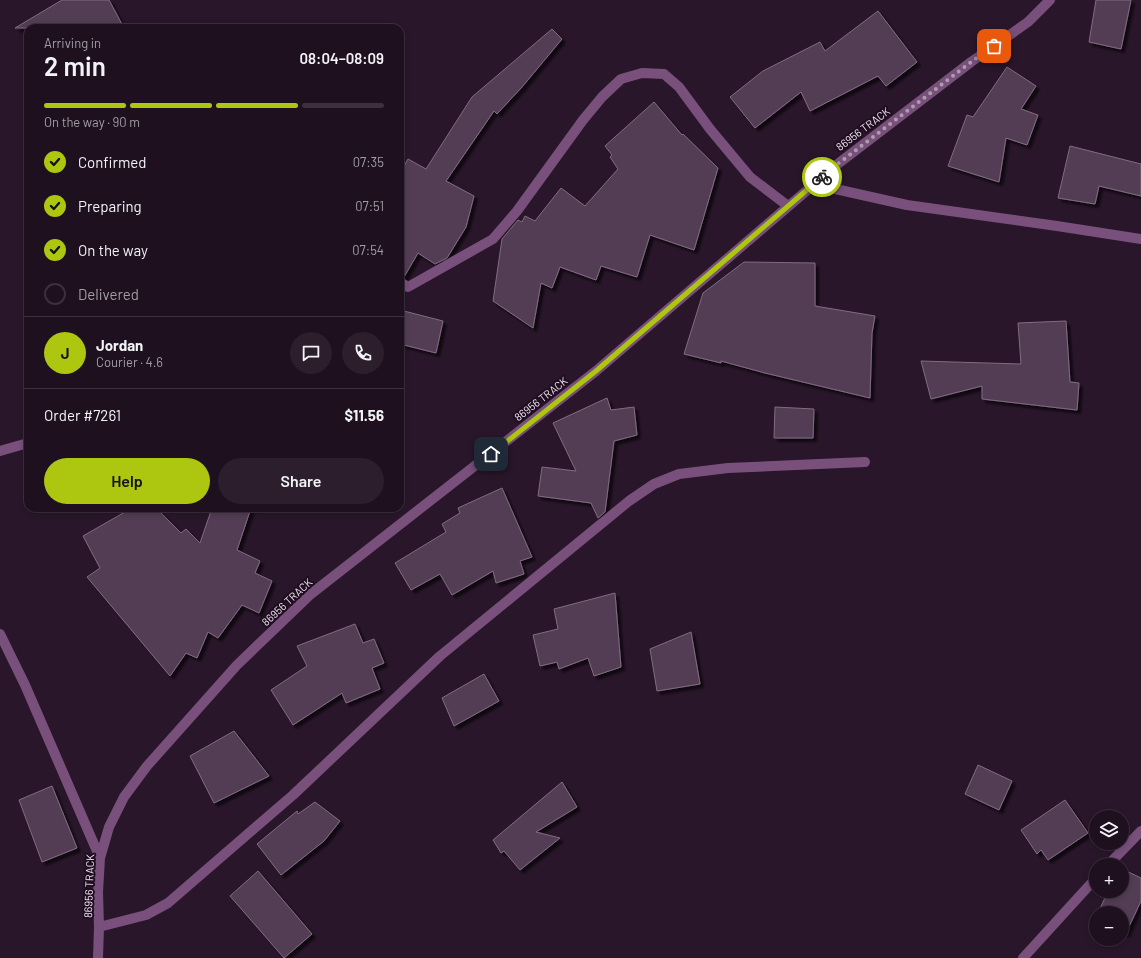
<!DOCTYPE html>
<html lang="en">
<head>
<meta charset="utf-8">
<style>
  body { margin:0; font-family:Barlow,sans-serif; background:#2c1e2d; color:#f1f3f6; height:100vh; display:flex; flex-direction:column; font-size:15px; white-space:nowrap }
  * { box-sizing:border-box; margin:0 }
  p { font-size:13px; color:#a19da5 }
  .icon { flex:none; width:22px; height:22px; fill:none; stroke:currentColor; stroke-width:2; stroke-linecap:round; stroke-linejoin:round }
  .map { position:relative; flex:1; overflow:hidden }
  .details { position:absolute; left:24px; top:24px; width:380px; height:488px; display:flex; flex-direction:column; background:#1f1020; border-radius:12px; box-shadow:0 2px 6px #0003,0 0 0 1px #3c303e }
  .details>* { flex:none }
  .buttons { position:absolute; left:1089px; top:810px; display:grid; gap:8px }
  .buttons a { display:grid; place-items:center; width:40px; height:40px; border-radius:50%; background:#1f1020; box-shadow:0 2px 6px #0003,0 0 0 1px #3c303e; font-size:20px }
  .pin { position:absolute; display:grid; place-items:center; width:34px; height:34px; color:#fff; margin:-17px; border-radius:8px; box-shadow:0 2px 6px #0006 }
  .courier { position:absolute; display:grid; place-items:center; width:40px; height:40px; margin:-20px; border:3px solid #adc610; border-radius:50%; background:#fff; color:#222; box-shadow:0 1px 5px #0007 }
  .summary em { font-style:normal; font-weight:600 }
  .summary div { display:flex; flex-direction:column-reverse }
  .summary { display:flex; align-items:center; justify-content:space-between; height:68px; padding:0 20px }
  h1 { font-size:26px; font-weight:600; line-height:30px }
  .bar { display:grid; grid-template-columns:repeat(4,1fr); gap:6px 4px; align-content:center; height:48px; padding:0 20px }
  .bar i { height:5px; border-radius:3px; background:#3c303e }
  .bar .active { background:#adc610 }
  .bar p { grid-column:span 4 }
  .line { display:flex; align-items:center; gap:10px; padding:0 20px; border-top:1px solid #3c303e }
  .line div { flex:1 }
  .round { display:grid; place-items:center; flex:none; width:42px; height:42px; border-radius:21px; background:#2c1e2d }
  ol { padding:0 20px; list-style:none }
  li { display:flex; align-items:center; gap:12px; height:44px }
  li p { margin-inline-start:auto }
  li .icon { padding:4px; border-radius:50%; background:#adc610; color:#111; stroke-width:4 }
  li:last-child { color:#a19da5 }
  li i { width:22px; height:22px; border:2px solid #3c303e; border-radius:50% }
  .cta { display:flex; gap:8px; margin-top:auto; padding:8px 20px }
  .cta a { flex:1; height:46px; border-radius:24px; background:#adc610; color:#111; font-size:16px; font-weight:600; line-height:46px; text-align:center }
  .cta a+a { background:#2c1e2d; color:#f1f3f6 }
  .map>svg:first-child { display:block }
</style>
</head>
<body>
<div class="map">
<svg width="1141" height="958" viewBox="0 0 1141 958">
  <defs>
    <filter id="shadow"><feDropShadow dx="3.5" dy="3.5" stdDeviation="1" flood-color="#0009"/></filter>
  </defs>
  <rect width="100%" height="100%" fill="#29162a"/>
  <path fill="#523d54" stroke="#826b83" filter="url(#shadow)" d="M62 0H109L124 28H15Z
    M1096 0H1131L1121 49 1089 42Z
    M878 11 917 62 886 86 878 76 810 111 801 92 755 128 730 97 763 71 820 42 825 51Z
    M552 29 562 39 522 87 497 114 494 111 446 181 474 196 466 227 447 258 435 264 418 253 404 277 400 276V173L408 159 426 169 472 97Z
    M1007 67 1036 86 1021 109 1038 115 1027 145 1006 138 999 182 948 166 967 115 973 117Z
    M654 102 682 135 683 134 718 168 694 250 650 235 637 277 601 266 596 280 560 267 552 288 541 283 533 328 493 301 502 239 518 220 522 222 525 216 535 221 561 188 585 206 618 169 610 157 612 155 605 146Z
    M1070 146 1141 164V196L1099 186 1095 204 1058 198Z
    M744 262 815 263V306L875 316 872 333 870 398 765 373 721 361V363L684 354 703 293Z
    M400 310 443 321 436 353 400 344Z
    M1066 321 1070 382 1079 383 1077 410 982 399V386L931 399 921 361 1021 364 1018 323Z
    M607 398 611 410 634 407 637 435 614 441 605 512 598 518 591 503 538 496 542 467 576 471 553 423Z
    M775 407 814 409 813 438H774Z
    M502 488 532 557 520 561 524 574 496 583 493 571 452 595 440 574 411 590 395 563 446 532 442 524 460 513 458 508Z
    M130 508H156L181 533 186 529 200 543 212 508H251L237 550 260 561 255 573 272 581 259 613 242 605 218 638 208 632 197 658 186 653 170 676 87 577 100 568 83 536 125 512Z
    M615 593 621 667 594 676 588 658 559 669 557 662 540 666 533 635 558 629 554 609Z
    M355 624 363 643 374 639 384 663 372 668 380 689 346 703 342 693 293 725 271 690 307 666 297 646Z
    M691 632 700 684 657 691 650 649Z
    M484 674 499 701 454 726 442 698Z
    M234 731 269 776 214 803 190 756Z
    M978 765 1012 781 999 810 965 794Z
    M562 782 577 807 536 832 560 838 520 870 504 851 501 853 493 840Z
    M52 786 77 848 42 862 19 800Z
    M1065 800 1088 833 1048 860 1041 850 1037 854 1021 830Z
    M315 802 340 821 324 841 281 875 257 844 297 811 298 814Z
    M1122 869 1141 878V901L1126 933H1122V913H1098L1108 891H1122Z
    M258 871 312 934 284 958 230 896Z"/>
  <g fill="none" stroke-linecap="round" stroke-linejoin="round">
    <path stroke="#78507b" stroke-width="10" d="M813 184 907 205 1057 226 1141 239
      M400 282 408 287 493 239 517 211 583 120 602 97 621 79 642 73 664 74 679 87 710 129 750 177 788 206
      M0 451 28 443
      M0 634 25 685 100 858
      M1108 865 1141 831
      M99 927 146 915 168 903 293 795 440 656 629 501 654 484 679 474 728 468 865 462
      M98 958 99 927 98 892 100 858 109 827 124 797 147 766 237 665 311 594 596 371 839 163 971 62 1028 22 1050 0
      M1023 958 1096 878"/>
  </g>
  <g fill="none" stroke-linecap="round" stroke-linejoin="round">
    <path stroke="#ac9dad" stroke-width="4" stroke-dasharray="0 7.2" d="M822 177 839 163 971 62 994 46"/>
    <path stroke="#adc610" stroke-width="5" d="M491 454 596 371 822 177"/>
  </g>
  <g text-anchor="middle" stroke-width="4" stroke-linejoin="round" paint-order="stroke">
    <g font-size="11" fill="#f2e5f3" stroke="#1f0d20">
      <text transform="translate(863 129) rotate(-37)" y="4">86956 TRACK</text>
      <text transform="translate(541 399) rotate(-38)" y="4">86956 TRACK</text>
      <text transform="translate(287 602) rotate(-43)" y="4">86956 TRACK</text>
      <text transform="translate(89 886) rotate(-88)" y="4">86956 TRACK</text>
    </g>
  </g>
</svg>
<div class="buttons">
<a><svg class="icon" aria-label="layers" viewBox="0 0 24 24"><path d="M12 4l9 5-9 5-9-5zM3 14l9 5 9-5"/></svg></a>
<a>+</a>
<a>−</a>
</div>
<div class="pin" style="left:994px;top:46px;background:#ea580c"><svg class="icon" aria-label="bag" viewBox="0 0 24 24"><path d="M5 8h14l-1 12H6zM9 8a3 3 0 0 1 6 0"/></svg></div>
<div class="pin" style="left:491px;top:454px;background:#1f2937"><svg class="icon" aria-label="home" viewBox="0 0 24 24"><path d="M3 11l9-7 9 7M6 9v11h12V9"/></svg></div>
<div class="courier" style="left:822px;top:177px"><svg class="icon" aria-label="bike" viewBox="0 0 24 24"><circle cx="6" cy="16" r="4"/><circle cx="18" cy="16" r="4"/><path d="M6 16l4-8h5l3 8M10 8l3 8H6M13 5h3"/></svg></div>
<section class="details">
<div class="summary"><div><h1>2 min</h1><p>Arriving in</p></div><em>08:04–08:09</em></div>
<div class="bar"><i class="active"></i><i class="active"></i><i class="active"></i><i></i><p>On the way · 90 m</p></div>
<ol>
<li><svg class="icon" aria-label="check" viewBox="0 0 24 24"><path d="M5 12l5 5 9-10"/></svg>Confirmed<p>07:35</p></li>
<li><svg class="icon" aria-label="check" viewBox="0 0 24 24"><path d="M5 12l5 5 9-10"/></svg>Preparing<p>07:51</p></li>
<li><svg class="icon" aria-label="check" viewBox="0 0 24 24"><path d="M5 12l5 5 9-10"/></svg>On the way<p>07:54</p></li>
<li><i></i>Delivered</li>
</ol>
<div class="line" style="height:72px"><b class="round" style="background:#adc610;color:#111">J</b><div><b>Jordan</b><p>Courier · 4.6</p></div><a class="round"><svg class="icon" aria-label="chat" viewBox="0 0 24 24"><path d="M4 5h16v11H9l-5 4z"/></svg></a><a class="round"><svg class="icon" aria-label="phone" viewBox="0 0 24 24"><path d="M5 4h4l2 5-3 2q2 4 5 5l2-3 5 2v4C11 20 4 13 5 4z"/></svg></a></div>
<div class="line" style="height:52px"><div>Order #7261</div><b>$11.56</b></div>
<div class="cta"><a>Help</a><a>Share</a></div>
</section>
</div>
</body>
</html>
